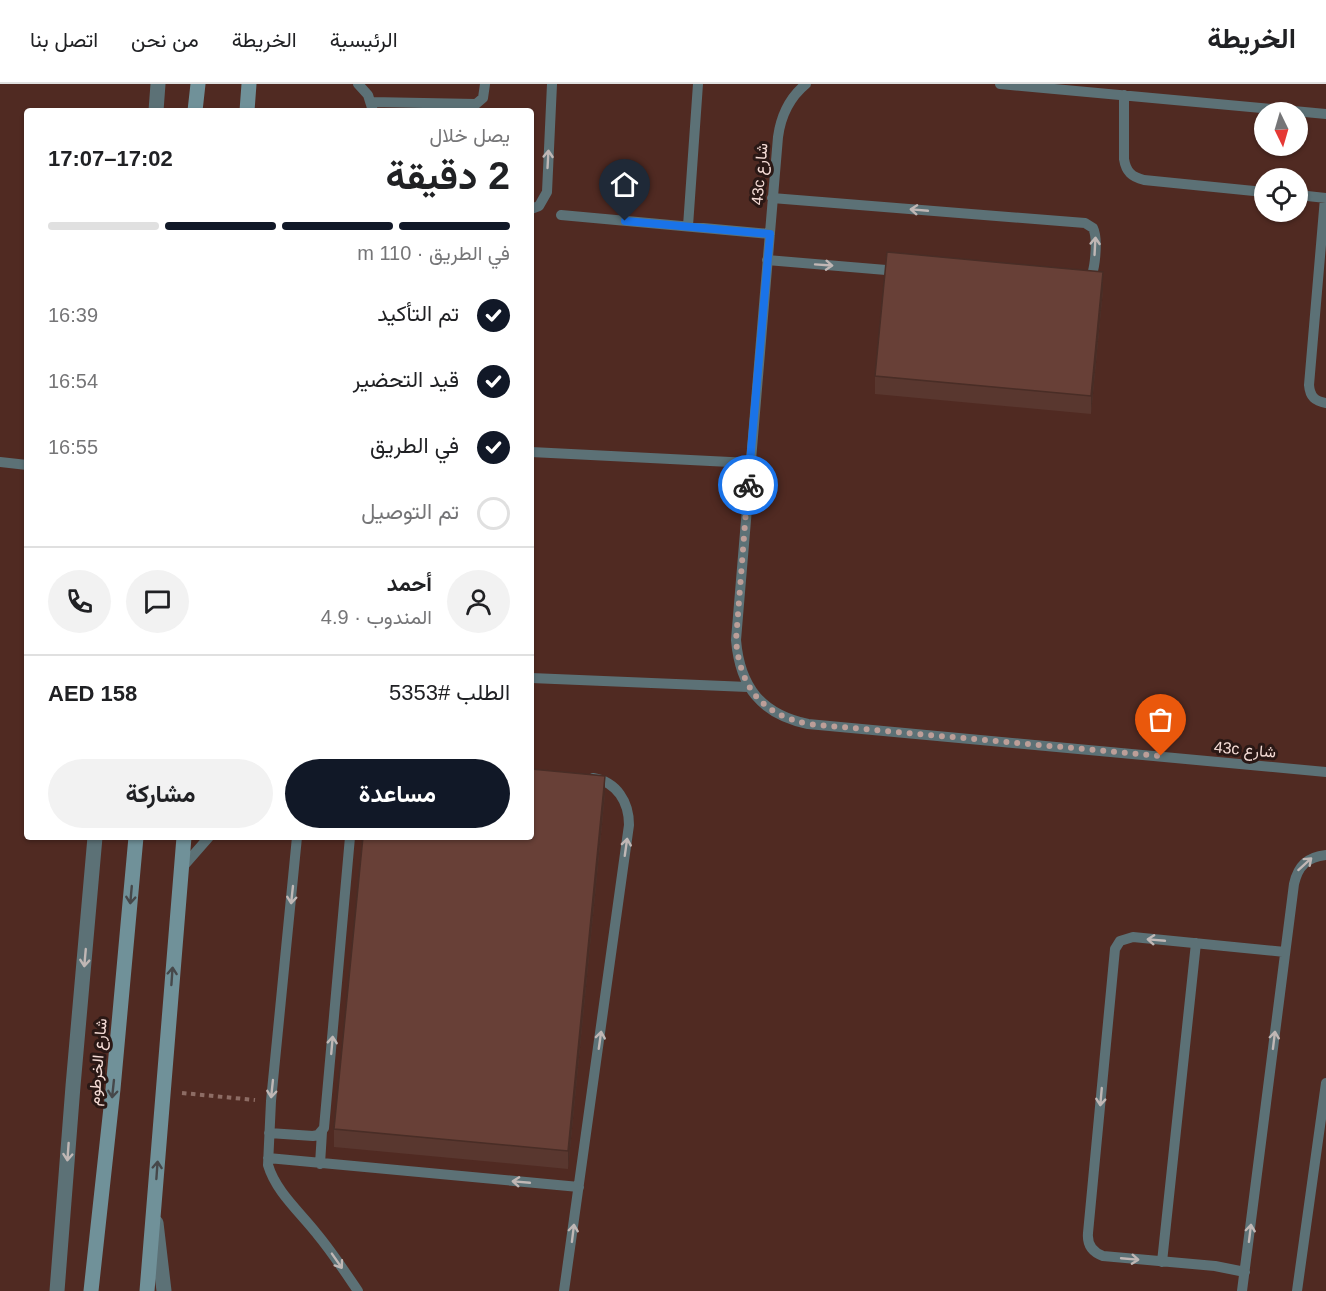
<!DOCTYPE html>
<html lang="ar">
<head>
<meta charset="utf-8">
<style>
  body { margin:0; font-family:Helvetica,Vazirmatn,sans-serif; background:#f2f2f2; color:#202124; direction:rtl; height:100vh; display:flex; flex-direction:column; font-size:22px; white-space:nowrap }
  * { box-sizing:border-box; margin:0 }
  p { font-size:20px; color:#757577 }
  .icon { flex:none; width:33px; height:33px; fill:none; stroke:currentColor; stroke-width:2; stroke-linecap:round; stroke-linejoin:round }
  .map { position:relative; flex:1; overflow:hidden; direction:ltr }
  .side { position:absolute; left:24px; top:24px; width:510px; height:732px; display:flex; flex-direction:column; background:#fff; border-radius:6px; box-shadow:0 2px 4px #0004; direction:rtl }
  .side>* { flex:none }
  .needle { width:39px; rotate:175deg }
  .tools { position:absolute; left:1254px; top:18px; display:grid; gap:12px }
  .tools a { display:grid; place-items:center; width:54px; height:54px; border-radius:50%; background:#fff; box-shadow:0 2px 4px #0004; font-size:30px }
  .pin { position:absolute; display:grid; place-items:center; width:51px; height:51px; color:#fff; margin:-62px -26px; border-radius:50% 50% 50% 0; rotate:-45deg; box-shadow:0 0 6px #0007 }
  .pin .icon { rotate:45deg }
  .courier { position:absolute; display:grid; place-items:center; width:60px; height:60px; margin:-30px; border:4px solid #1a73e8; border-radius:50%; background:#fff; color:#222; box-shadow:0 2px 8px #0007 }
  .summary em { font-style:normal; font-weight:700 }
  .summary div { display:flex; flex-direction:column-reverse }
  .summary { display:flex; align-items:center; justify-content:space-between; height:102px; padding:0 24px }
  h1 { font-size:39px; font-weight:700; line-height:45px }
  .bar { display:grid; grid-template-columns:repeat(4,1fr); gap:9px 6px; align-content:center; height:72px; padding:0 24px }
  .bar i { height:8px; border-radius:4px; background:#e0e0e0 }
  .bar .current { background:#111827 }
  .bar p { grid-column:span 4 }
  .line { display:flex; align-items:center; gap:15px; padding:0 24px; border-top:2px solid #e0e0e0 }
  .line div { flex:1 }
  .round { display:grid; place-items:center; flex:none; width:63px; height:63px; border-radius:32px; background:#f2f2f2 }
  ol { padding:0 24px; list-style:none }
  li { display:flex; align-items:center; gap:18px; height:66px }
  li p { margin-inline-start:auto }
  li .icon { padding:6px; border-radius:50%; background:#111827; color:#fff; stroke-width:4 }
  li:last-child { color:#757577 }
  li i { width:33px; height:33px; border:3px solid #e0e0e0; border-radius:50% }
  .primary-button { display:flex; gap:12px; margin-top:auto; padding:12px 24px }
  .primary-button a { flex:1; height:69px; border-radius:36px; background:#111827; color:#fff; font-size:24px; font-weight:700; line-height:69px; text-align:center }
  .primary-button a+a { background:#f2f2f2; color:#202124 }
  header { display:flex; align-items:center; gap:36px; box-sizing:border-box; height:84px; padding:0 30px; background:#fff; border-bottom:2px solid #e0e0e0 }
  header strong { font-size:28px }
  nav { display:flex; gap:33px; margin-inline-start:auto; font-size:21px }
  .map>svg:first-child { display:block }
</style>
</head>
<body>
<header>
<strong>الخريطة</strong>
<nav><a>الرئيسية</a><a>الخريطة</a><a>من نحن</a><a>اتصل بنا</a></nav>
</header>
<div class="map">
<svg width="1326" height="1207" viewBox="0 0 1326 1207">
  <rect width="100%" height="100%" fill="#502a22"/>
  <g fill="none" stroke-linecap="round" stroke-linejoin="round">
    <path stroke="#8d6c64" stroke-width="4" stroke-dasharray="4.5 4.5" stroke-linecap="butt" d="M182 1009 255 1016"/>
    <path stroke="#5c7176" stroke-width="10" d="M358 0 368 11 373 27
      M806 0C789 14 781 31 778 53L736 556C740 603 761 630 808 640L1326 688
      M1000 0 1326 30
      M1124 11V75C1126 88 1132 93 1144 96L1264 108
      M371 18 476 20 483 14 485 0
      M1298 111 1326 114
      M772 114 1085 139 1093 144C1098 154 1096 191 1087 199
      M1325 114 1309 301C1310 313 1315 317 1326 319
      M531 125 539 122 547 108 552 0
      M561 131 770 150
      M688 142 698 0
      M767 176 898 187
      M531 368 750 379
      M0 378 27 381
      M531 594 748 603
      M297 753 271 1017 268 1081C276 1108 300 1128 317 1150 332 1168 345 1188 358 1207
      M181 785 209 753
      M269 1049 313 1052 318 1051 324 1044 350 753
      M268 1074 579 1103
      M320 1080 322 1048
      M1162 1178 1196 859
      M1245 1188 1215 1182 1103 1172C1092 1168 1087 1160 1088 1149L1115 865 1120 857 1133 853 1285 868
      M564 1207 629 741C629 718 617 698 593 694
      M1242 1207 1294 800C1298 782 1307 773 1326 771
      M1297 1207 1326 999"/>
    <path stroke="#5c7176" stroke-width="15" d="M156 27 158 0
      M57 1207 73 1002 95 753"/>
    <path stroke="#5c7176" stroke-width="15" d="M156 1139 164 1207"/>
    <path stroke="#709199" stroke-width="15" d="M195 27 198 0
      M247 27 249 0
      M91 1207 113 1005 136 753
      M147 1207 184 753"/>
  </g>
  <path fill="#59372f" d="M1103 206 1091 330 875 310V292Z
    M605 710 568 1085 334 1063V1045Z"/>
  <path fill="#492d26" d="M1103 188V206L1091 330V312Z
    M605 692V710L568 1085V1067Z"/>
  <path fill="#684037" stroke="#492d26" stroke-width="1.5" d="M887 168 1103 188 1091 312 875 292Z
    M531 685 605 692 568 1067 334 1045 363 753H531Z"/>
  <defs><path id="oneway-shaft" d="M-6 0H5M1.5-3L5.5 0L1.5 3" fill="none" stroke-width="1.6" stroke-linecap="round" stroke-linejoin="round" transform="scale(1.5)"/></defs>
  <g stroke="#c0b7b5">
    <use href="#oneway-shaft" transform="translate(548 75) rotate(-87)"/>
    <use href="#oneway-shaft" transform="translate(919 126) rotate(-175)"/>
    <use href="#oneway-shaft" transform="translate(1095 162) rotate(-87)"/>
    <use href="#oneway-shaft" transform="translate(824 181) rotate(4)"/>
    <use href="#oneway-shaft" transform="translate(626 763) rotate(-82)"/>
    <use href="#oneway-shaft" transform="translate(1305 780) rotate(-42)"/>
    <use href="#oneway-shaft" transform="translate(292 811) rotate(96)"/>
    <use href="#oneway-shaft" transform="translate(1156 856) rotate(-175)"/>
    <use href="#oneway-shaft" transform="translate(85 874) rotate(95)"/>
    <use href="#oneway-shaft" transform="translate(600 956) rotate(-82)"/>
    <use href="#oneway-shaft" transform="translate(1274 956) rotate(-83)"/>
    <use href="#oneway-shaft" transform="translate(332 961) rotate(-85)"/>
    <use href="#oneway-shaft" transform="translate(272 1005) rotate(96)"/>
    <use href="#oneway-shaft" transform="translate(1101 1013) rotate(95)"/>
    <use href="#oneway-shaft" transform="translate(68 1068) rotate(94)"/>
    <use href="#oneway-shaft" transform="translate(521 1098) rotate(-175)"/>
    <use href="#oneway-shaft" transform="translate(573 1149) rotate(-83)"/>
    <use href="#oneway-shaft" transform="translate(1250 1149) rotate(-83)"/>
    <use href="#oneway-shaft" transform="translate(1130 1175) rotate(5)"/>
    <use href="#oneway-shaft" transform="translate(337 1177) rotate(55)"/>
  </g>
  <g stroke="#46484a">
    <use href="#oneway-shaft" transform="translate(131 811) rotate(95)"/>
    <use href="#oneway-shaft" transform="translate(172 892) rotate(-86)"/>
    <use href="#oneway-shaft" transform="translate(113 1005) rotate(96)"/>
    <use href="#oneway-shaft" transform="translate(157 1086) rotate(-86)"/>
  </g>
  <g fill="none" stroke-linecap="round" stroke-linejoin="round">
    <path stroke="#bc9e98" stroke-width="6" stroke-dasharray="0 10.8" d="M748 401 736 556C740 603 761 630 808 640L1161 672"/>
    <path stroke="#1a73e8" stroke-width="8" d="M625 137 770 150 748 401"/>
  </g>
  <g text-anchor="middle" stroke-width="6" stroke-linejoin="round" paint-order="stroke">
    <g font-size="16" fill="#f6ddd7" stroke="#2a1815">
      <text transform="translate(759 90) rotate(-85)" y="6">43c شارع</text>
      <text transform="translate(1245 665) rotate(5)" y="6">43c شارع</text>
      <text transform="translate(97 978) rotate(-85)" y="6">شارع الخرطوم</text>
    </g>
  </g>
</svg>
<div class="tools">
<a><svg class="needle" viewBox="-14 -14 28 28"><path d="M0-13l5 13h-10z" fill="#e53935"/><path d="M0 13l5-13h-10z" fill="#757577"/></svg></a>
<a><svg class="icon" aria-label="locate" viewBox="0 0 24 24"><circle cx="12" cy="12" r="6"/><path d="M12 2v4M12 18v4M2 12h4M18 12h4"/></svg></a>
</div>
<div class="pin" style="left:1161px;top:672px;background:#ea580c"><svg class="icon" aria-label="bag" viewBox="0 0 24 24"><path d="M5 8h14l-1 12H6zM9 8a3 3 0 0 1 6 0"/></svg></div>
<div class="pin" style="left:625px;top:137px;background:#1f2937"><svg class="icon" aria-label="home" viewBox="0 0 24 24"><path d="M3 11l9-7 9 7M6 9v11h12V9"/></svg></div>
<div class="courier" style="left:748px;top:401px"><svg class="icon" aria-label="bike" viewBox="0 0 24 24"><circle cx="6" cy="16" r="4"/><circle cx="18" cy="16" r="4"/><path d="M6 16l4-8h5l3 8M10 8l3 8H6M13 5h3"/></svg></div>
<section class="side">
<div class="summary"><div><h1>2 دقيقة</h1><p>يصل خلال</p></div><em>17:02–17:07</em></div>
<div class="bar"><i class="current"></i><i class="current"></i><i class="current"></i><i></i><p>في الطريق · 110 m</p></div>
<ol>
<li><svg class="icon" aria-label="check" viewBox="0 0 24 24"><path d="M5 12l5 5 9-10"/></svg>تم التأكيد<p>16:39</p></li>
<li><svg class="icon" aria-label="check" viewBox="0 0 24 24"><path d="M5 12l5 5 9-10"/></svg>قيد التحضير<p>16:54</p></li>
<li><svg class="icon" aria-label="check" viewBox="0 0 24 24"><path d="M5 12l5 5 9-10"/></svg>في الطريق<p>16:55</p></li>
<li><i></i>تم التوصيل</li>
</ol>
<div class="line" style="height:108px"><a class="round"><svg class="icon" aria-label="person" viewBox="0 0 24 24"><circle cx="12" cy="8" r="4"/><path d="M4 21q1-7 8-7t8 7"/></svg></a><div><b>أحمد</b><p>المندوب · 4.9</p></div><a class="round"><svg class="icon" aria-label="chat" viewBox="0 0 24 24"><path d="M4 5h16v11H9l-5 4z"/></svg></a><a class="round"><svg class="icon" aria-label="phone" viewBox="0 0 24 24"><path d="M5 4h4l2 5-3 2q2 4 5 5l2-3 5 2v4C11 20 4 13 5 4z"/></svg></a></div>
<div class="line" style="height:78px"><div>الطلب #5353</div><b>AED 158</b></div>
<div class="primary-button"><a>مساعدة</a><a>مشاركة</a></div>
</section>
</div>
</body>
</html>
